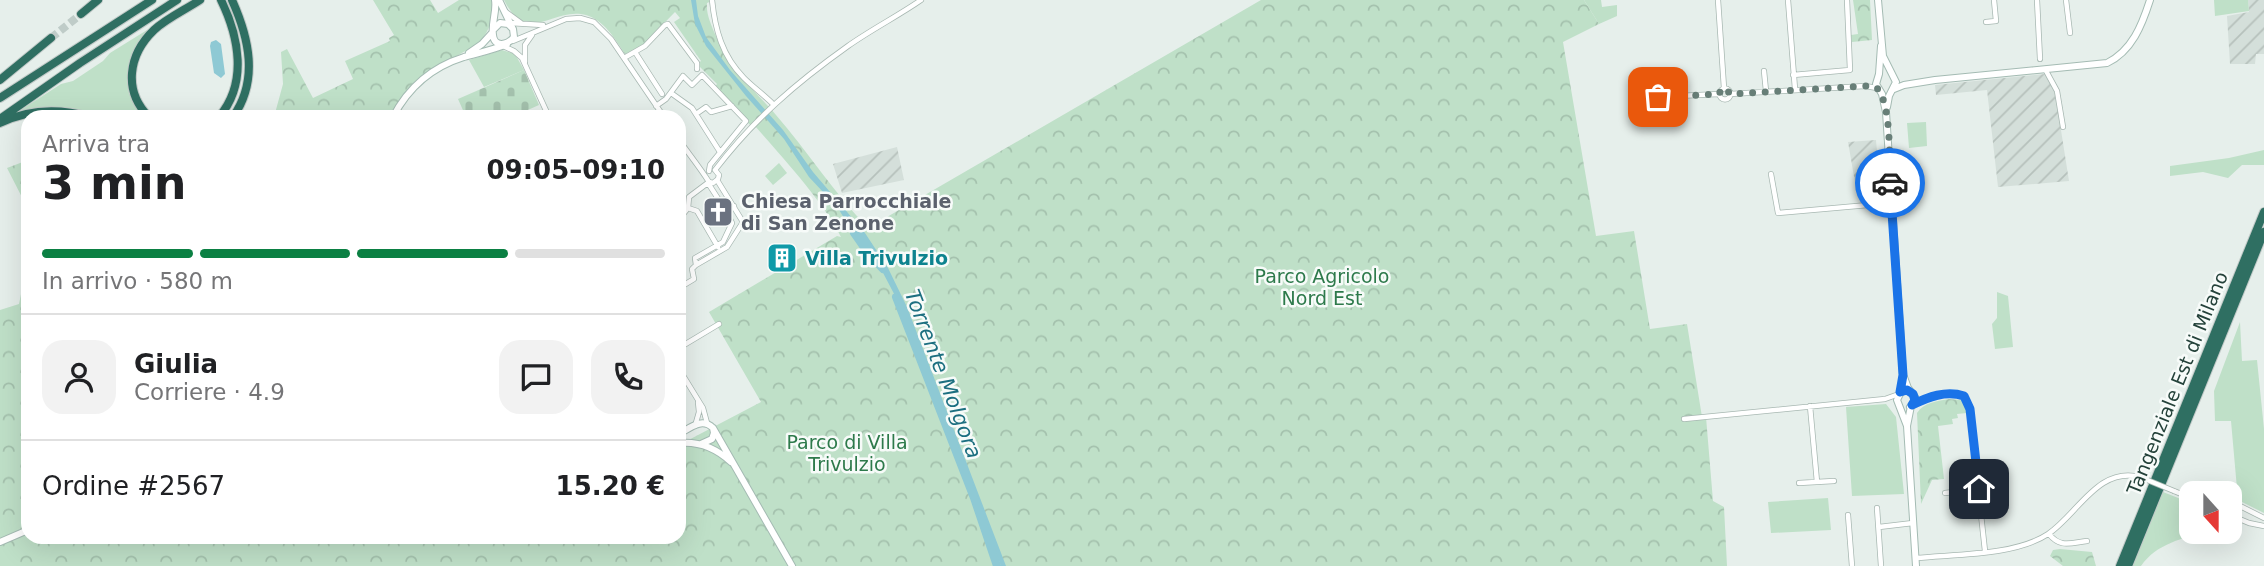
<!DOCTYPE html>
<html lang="it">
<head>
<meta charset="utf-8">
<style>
  body { margin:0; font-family:"DejaVu Sans",sans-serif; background:#f2f2f2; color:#202124; height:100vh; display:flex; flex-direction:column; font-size:26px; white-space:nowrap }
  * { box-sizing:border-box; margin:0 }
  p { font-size:23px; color:#757577 }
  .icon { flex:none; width:38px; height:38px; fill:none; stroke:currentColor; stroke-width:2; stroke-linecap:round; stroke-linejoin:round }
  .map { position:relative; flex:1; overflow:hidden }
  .panel { position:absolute; left:21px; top:110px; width:665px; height:434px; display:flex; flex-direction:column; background:#fff; border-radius:21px; box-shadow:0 7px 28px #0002 }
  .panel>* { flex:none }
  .needle { width:46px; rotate:159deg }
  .tools { position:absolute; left:2179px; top:481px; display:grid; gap:14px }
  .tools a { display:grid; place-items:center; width:63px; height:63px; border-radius:14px; background:#fff; box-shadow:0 7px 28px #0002; font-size:35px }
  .pin { position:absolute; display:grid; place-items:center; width:60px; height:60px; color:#fff; margin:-30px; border-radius:14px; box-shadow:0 4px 10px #0006 }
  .courier { position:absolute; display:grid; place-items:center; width:70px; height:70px; margin:-35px; border:5px solid #1a73e8; border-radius:50%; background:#fff; color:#222; box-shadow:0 2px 9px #0007 }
  .headline em { font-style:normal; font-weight:700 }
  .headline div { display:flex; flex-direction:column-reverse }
  .headline { display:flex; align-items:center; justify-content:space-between; height:119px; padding:0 21px }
  h1 { font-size:46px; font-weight:700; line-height:52px }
  .bar { display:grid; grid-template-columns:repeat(4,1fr); gap:10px 7px; align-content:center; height:84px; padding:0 21px }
  .bar i { height:9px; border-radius:5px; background:#e0e0e0 }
  .bar .selected { background:#0b8043 }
  .bar p { grid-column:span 4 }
  .line { display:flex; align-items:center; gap:18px; padding:0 21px; border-top:2px solid #e0e0e0 }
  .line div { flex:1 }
  .round { display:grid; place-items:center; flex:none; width:74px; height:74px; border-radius:21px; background:#f2f2f2 }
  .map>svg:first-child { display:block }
</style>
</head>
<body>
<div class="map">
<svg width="2264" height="566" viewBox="0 0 2264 566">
  <defs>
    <pattern id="industrial-furrows" width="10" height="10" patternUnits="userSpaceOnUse" patternTransform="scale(1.75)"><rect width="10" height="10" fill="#d4dfda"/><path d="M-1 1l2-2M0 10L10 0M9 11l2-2" fill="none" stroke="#b6c1bc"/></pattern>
    <pattern id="forest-crowns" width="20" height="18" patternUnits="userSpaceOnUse" patternTransform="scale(1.75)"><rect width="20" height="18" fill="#bfe0c8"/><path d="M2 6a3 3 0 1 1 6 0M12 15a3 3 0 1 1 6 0" fill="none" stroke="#a4c1ad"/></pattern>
    <pattern id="cemetery-stones" width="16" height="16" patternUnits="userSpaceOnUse" patternTransform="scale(1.75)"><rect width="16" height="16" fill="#bfe0c8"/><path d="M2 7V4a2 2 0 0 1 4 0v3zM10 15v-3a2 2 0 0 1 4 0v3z" fill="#a4c1ad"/></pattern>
  </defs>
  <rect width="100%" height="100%" fill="#e6efeb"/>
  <path fill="url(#industrial-furrows)" d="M2248 0H2264V54H2256L2255 64H2230L2227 16 2249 12Z
    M2045 74 2055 92 2069 181 1998 187 1987 90 1936 95 1935 85Z
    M1876 140 1880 186 1856 188 1848 142Z
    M897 147 904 180 842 193 833 164Z"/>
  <path fill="#bfe0c8" d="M1584 0H1601L1602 7 1617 5V16L1599 24Z
    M2214 0H2248L2249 11 2215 16Z
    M168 17 157 26 130 68 145 117H116L100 111 98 117 59 107 43 108 16 113 61 84 73 81 103 61 110 53Z
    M502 50 515 54 524 70 484 87 469 60Z
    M1926 122 1927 146 1909 148 1907 123Z
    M2264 150V165H2242L2228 178 2203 172 2170 176V166L2229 158Z
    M779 163 787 173 773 185 765 176Z
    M1997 292 2008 296 2013 347 1995 349 1992 324 1997 318Z
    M2240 322 2242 361 2257 360 2264 429V513L2238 500 2231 421H2215L2214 391Z
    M1886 404 1896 417 1904 494 1852 496 1846 407Z
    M2163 492 2191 503V532H2209C2184 537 2156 544 2141 566H2132Z
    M1828 498 1831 530 1771 533 1768 502Z"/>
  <path fill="url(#forest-crowns)" d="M373 0H430L438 13 459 0H492C495 17 489 32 478 44 436 69 414 69 391 117H274L283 84 281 52 287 49 313 98 353 79 345 61 390 41 389 38 394 35Z
    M504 0H714L707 3C706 14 711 24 715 34 731 72 751 86 776 115 808 152 834 193 868 228L1261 0H1584L1599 24 1563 42 1596 236 1634 231 1650 329 1687 324 1702 417H1706L1713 501 1724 507 1727 566H0V310L19 304 28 259V537H679V445L761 402 709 312 837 236 841 237C823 201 782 157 755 126L753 128 714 88 717 84 697 64 701 61 674 22 680 18 675 12 642 46 625 54C615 39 605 21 586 15 553 6 528 47 504 0Z
    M1853 0H1870L1872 40 1852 42 1851 35 1858 34Z
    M28 160V209L7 168Z
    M1949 399 1961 400 1966 407 1967 413 1957 414 1958 418 1952 419 1953 424 1938 426 1944 479 1932 480 1921 504 1917 413C1924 402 1938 401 1949 399Z
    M2060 549 2092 552 2096 566H2063L2050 556 2053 550Z"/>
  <path fill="url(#cemetery-stones)" d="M524 70 539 105 512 117H466L458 99Z"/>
  <path fill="#8ec9d4" d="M691 0H696L698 16 706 37 730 70 783 130 813 172 865 233 888 268 907 307 1006 566H1001L902 309 881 269 853 233 838 208 809 177 784 139 746 96 706 46 695 24Z
    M216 40 221 44 225 74 221 78 214 73 210 46 211 42Z"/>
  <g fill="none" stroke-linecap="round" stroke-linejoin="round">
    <path stroke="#8ec9d4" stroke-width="8" d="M854 233 868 253 883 269
      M896 297 974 498 997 566"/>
    <path stroke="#bfccc8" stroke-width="8" stroke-dasharray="8 4" stroke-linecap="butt" d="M51 38 81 14"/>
    <g stroke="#a8b8b2" stroke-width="6">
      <path id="street" d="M712 0C715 29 722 56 744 78 753 87 764 95 773 104
        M1718 0 1724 88
        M1788 0 1795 89
        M2037 0 2040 59
        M2066 0 2070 33
        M506 12 521 23
        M1986 22 1996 21 1994 0
        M510 23 543 25
        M513 41 566 19 580 18 594 22 611 39 664 117
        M501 45 514 51 522 58 549 117
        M635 52 662 94
        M624 58 645 46 665 25 668 24 697 63V69
        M525 62V45L532 35
        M2045 69 2057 91 2063 127
        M1764 71 1766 91
        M1793 75 1850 70 1847 0
        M1719.5 94a5.5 5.5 0 1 1 11 0a5.5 5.5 0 1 1-11 0Z
        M671 93 692 108 720 152
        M1730 94 1865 86 1877 88
        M1658 97 1719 94
        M656 106 666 99 683 76 692 85 702 75 746 121 710 165 709 171
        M696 114 706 107 711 112 732 106
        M679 140C689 154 701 169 709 182L713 183 718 179 719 175 715 170
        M715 170C754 119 796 83 848 46 872 29 898 16 921 0
        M1771 174 1778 213 1902 202
        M708 183 726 211
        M688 208 697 211 718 247
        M688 208 689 197 709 182
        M679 219 688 208
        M696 265 727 247 743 222 717 180
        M679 288 694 279 692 269 696 265 695 258 723 242 732 223 726 211 734 206
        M679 348 719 324
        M679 369 703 408 707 423
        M1913 405C1928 397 1947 390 1963 396L1969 405 1985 551
        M1810 406 1817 482
        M1684 419 1885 399 1899 394
        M695 426 699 412 698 402
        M1799 483 1834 481
        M2174 491 2191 498
        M2213 491 2217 494
        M1945 493 1979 489
        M2230 501 2264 518
        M1877 508 1881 566
        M1848 515 1852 566
        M2230 515 2249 523 2264 526
        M1879 527 1913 523
        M2049 534C2060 548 2070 543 2087 541
        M1916 558C1955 554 2015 556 2048 534 2078 514 2098 466 2140 477"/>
    </g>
    <g stroke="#a4bbb3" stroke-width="8">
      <path id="secondary" d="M499 0 512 27
        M1878 0 1883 56 1896 82 1889 96 1887 107
        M493 30 500 23 508 24 513 29 514 37C508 45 494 48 493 35 491 23 497 12 495 0
        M1881 46 1879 74 1876 84 1882 94 1886 112 1903 375 1901 392 1897 400 1907 426
        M469 53 482 44 492 33
        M1894 89 1904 85 1935 80 2107 63C2132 51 2142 25 2150 0
        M393 117C408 88 432 67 464 57 478 53 493 50 507 44
        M1904 377 1908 388 1915 397 1914 403 1910 407
        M1911 406 1907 426 1916 566
        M679 434C690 428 702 417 713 428L792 566
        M679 443C700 441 716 448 731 462
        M701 444 712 439 714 433 713 428
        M0 542 28 530"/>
    </g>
    <g stroke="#c2cac8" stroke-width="10">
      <path id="highway" d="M232 0C249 38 259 80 233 117
        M81 14 98 0
        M0 80 51 38
        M0 98 152 0
        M149 117C123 91 128 55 154 30 167 18 185 10 200 0
        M219 117C248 83 239 37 221 0
        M0 119 80 63 177 0
        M0 123C29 109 59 108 90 117
        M2120 566 2264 212
        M2128 566 2264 232"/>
    </g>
    <use href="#street" stroke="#fff" stroke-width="4.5"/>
    <use href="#secondary" stroke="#fff" stroke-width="6"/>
    <use href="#highway" stroke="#2f6f62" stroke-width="8"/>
    <g stroke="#a8b8b2" stroke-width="6" stroke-linecap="butt">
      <path id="street-bridge" d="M2140 477 2174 491"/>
    </g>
    <use href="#street-bridge" stroke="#fff" stroke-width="4.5"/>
  </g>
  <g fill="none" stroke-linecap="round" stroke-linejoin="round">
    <path stroke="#687f78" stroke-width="7" stroke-dasharray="0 12.6" d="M1658 97 1719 94 1721 90 1726 88 1730 94 1865 86 1876 87C1892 102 1889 160 1890 183"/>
    <path stroke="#1a73e8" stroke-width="9" d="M1890 183 1903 375 1900 392 1907 390 1913 394 1915 400 1912 405C1928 397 1946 390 1964 396L1970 409 1979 489"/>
  </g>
  <defs>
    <g id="church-square" transform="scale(1.575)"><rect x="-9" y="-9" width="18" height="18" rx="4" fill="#6b7280" stroke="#f7fbf9"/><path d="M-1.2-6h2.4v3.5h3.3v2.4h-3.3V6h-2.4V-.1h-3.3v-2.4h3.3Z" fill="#fff"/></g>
    <g id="building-square" transform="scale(1.575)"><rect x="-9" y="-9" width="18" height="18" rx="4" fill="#0f9aa8" stroke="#f7fbf9"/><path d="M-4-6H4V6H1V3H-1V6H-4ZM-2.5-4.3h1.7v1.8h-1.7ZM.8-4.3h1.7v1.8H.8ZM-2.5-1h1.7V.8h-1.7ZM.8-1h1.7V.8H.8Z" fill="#fff"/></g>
  </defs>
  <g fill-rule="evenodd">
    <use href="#church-square" x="718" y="212"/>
    <use href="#building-square" x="782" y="258"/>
  </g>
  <g text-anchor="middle" stroke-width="5" stroke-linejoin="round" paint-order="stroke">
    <g font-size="19" font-weight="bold" fill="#5b616d" stroke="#f7fbf9" text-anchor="start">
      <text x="741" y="208">Chiesa Parrocchiale<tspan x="741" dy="22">di San Zenone</tspan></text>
    </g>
    <g font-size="19" font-weight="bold" fill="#0d838f" stroke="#f7fbf9" text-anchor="start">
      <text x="805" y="265">Villa Trivulzio</text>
    </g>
    <g font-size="19" fill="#2d7a4b" stroke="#f7fbf9">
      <text x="1322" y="283">Parco Agricolo<tspan x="1322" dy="22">Nord Est</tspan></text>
      <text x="847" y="449">Parco di Villa<tspan x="847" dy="22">Trivulzio</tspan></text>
    </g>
    <g font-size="19" fill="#24423a" stroke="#f7fbf9">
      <text transform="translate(2177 383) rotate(-68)" y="7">Tangenziale Est di Milano</text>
    </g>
    <g font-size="21" font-style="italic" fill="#1c6f80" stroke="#f7fbf9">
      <text transform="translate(943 374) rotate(69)" y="7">Torrente Molgora</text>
    </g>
  </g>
</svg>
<div class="tools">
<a><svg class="needle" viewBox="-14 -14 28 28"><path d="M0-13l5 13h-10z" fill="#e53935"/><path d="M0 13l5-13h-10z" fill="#757577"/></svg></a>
</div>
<div class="pin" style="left:1658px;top:97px;background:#ea580c"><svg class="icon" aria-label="bag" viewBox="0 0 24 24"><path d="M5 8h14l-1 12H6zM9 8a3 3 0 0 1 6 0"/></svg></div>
<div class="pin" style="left:1979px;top:489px;background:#1f2937"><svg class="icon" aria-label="home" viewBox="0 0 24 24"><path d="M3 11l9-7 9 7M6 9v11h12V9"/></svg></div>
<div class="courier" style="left:1890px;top:183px"><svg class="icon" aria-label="car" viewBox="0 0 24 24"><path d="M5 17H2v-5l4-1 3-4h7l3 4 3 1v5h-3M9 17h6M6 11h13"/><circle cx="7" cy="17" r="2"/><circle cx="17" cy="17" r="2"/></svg></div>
<section class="panel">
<div class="headline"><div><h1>3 min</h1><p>Arriva tra</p></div><em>09:05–09:10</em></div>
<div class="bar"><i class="selected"></i><i class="selected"></i><i class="selected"></i><i></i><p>In arrivo · 580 m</p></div>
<div class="line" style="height:126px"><a class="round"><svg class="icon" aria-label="person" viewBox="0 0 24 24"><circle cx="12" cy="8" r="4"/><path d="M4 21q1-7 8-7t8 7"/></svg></a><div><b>Giulia</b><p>Corriere · 4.9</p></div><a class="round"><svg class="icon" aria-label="chat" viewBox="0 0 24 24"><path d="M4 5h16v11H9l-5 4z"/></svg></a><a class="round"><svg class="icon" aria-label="phone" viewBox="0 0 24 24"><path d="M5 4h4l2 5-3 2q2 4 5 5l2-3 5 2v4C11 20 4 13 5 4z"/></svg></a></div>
<div class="line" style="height:91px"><div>Ordine #2567</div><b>15.20 €</b></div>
</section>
</div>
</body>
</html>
